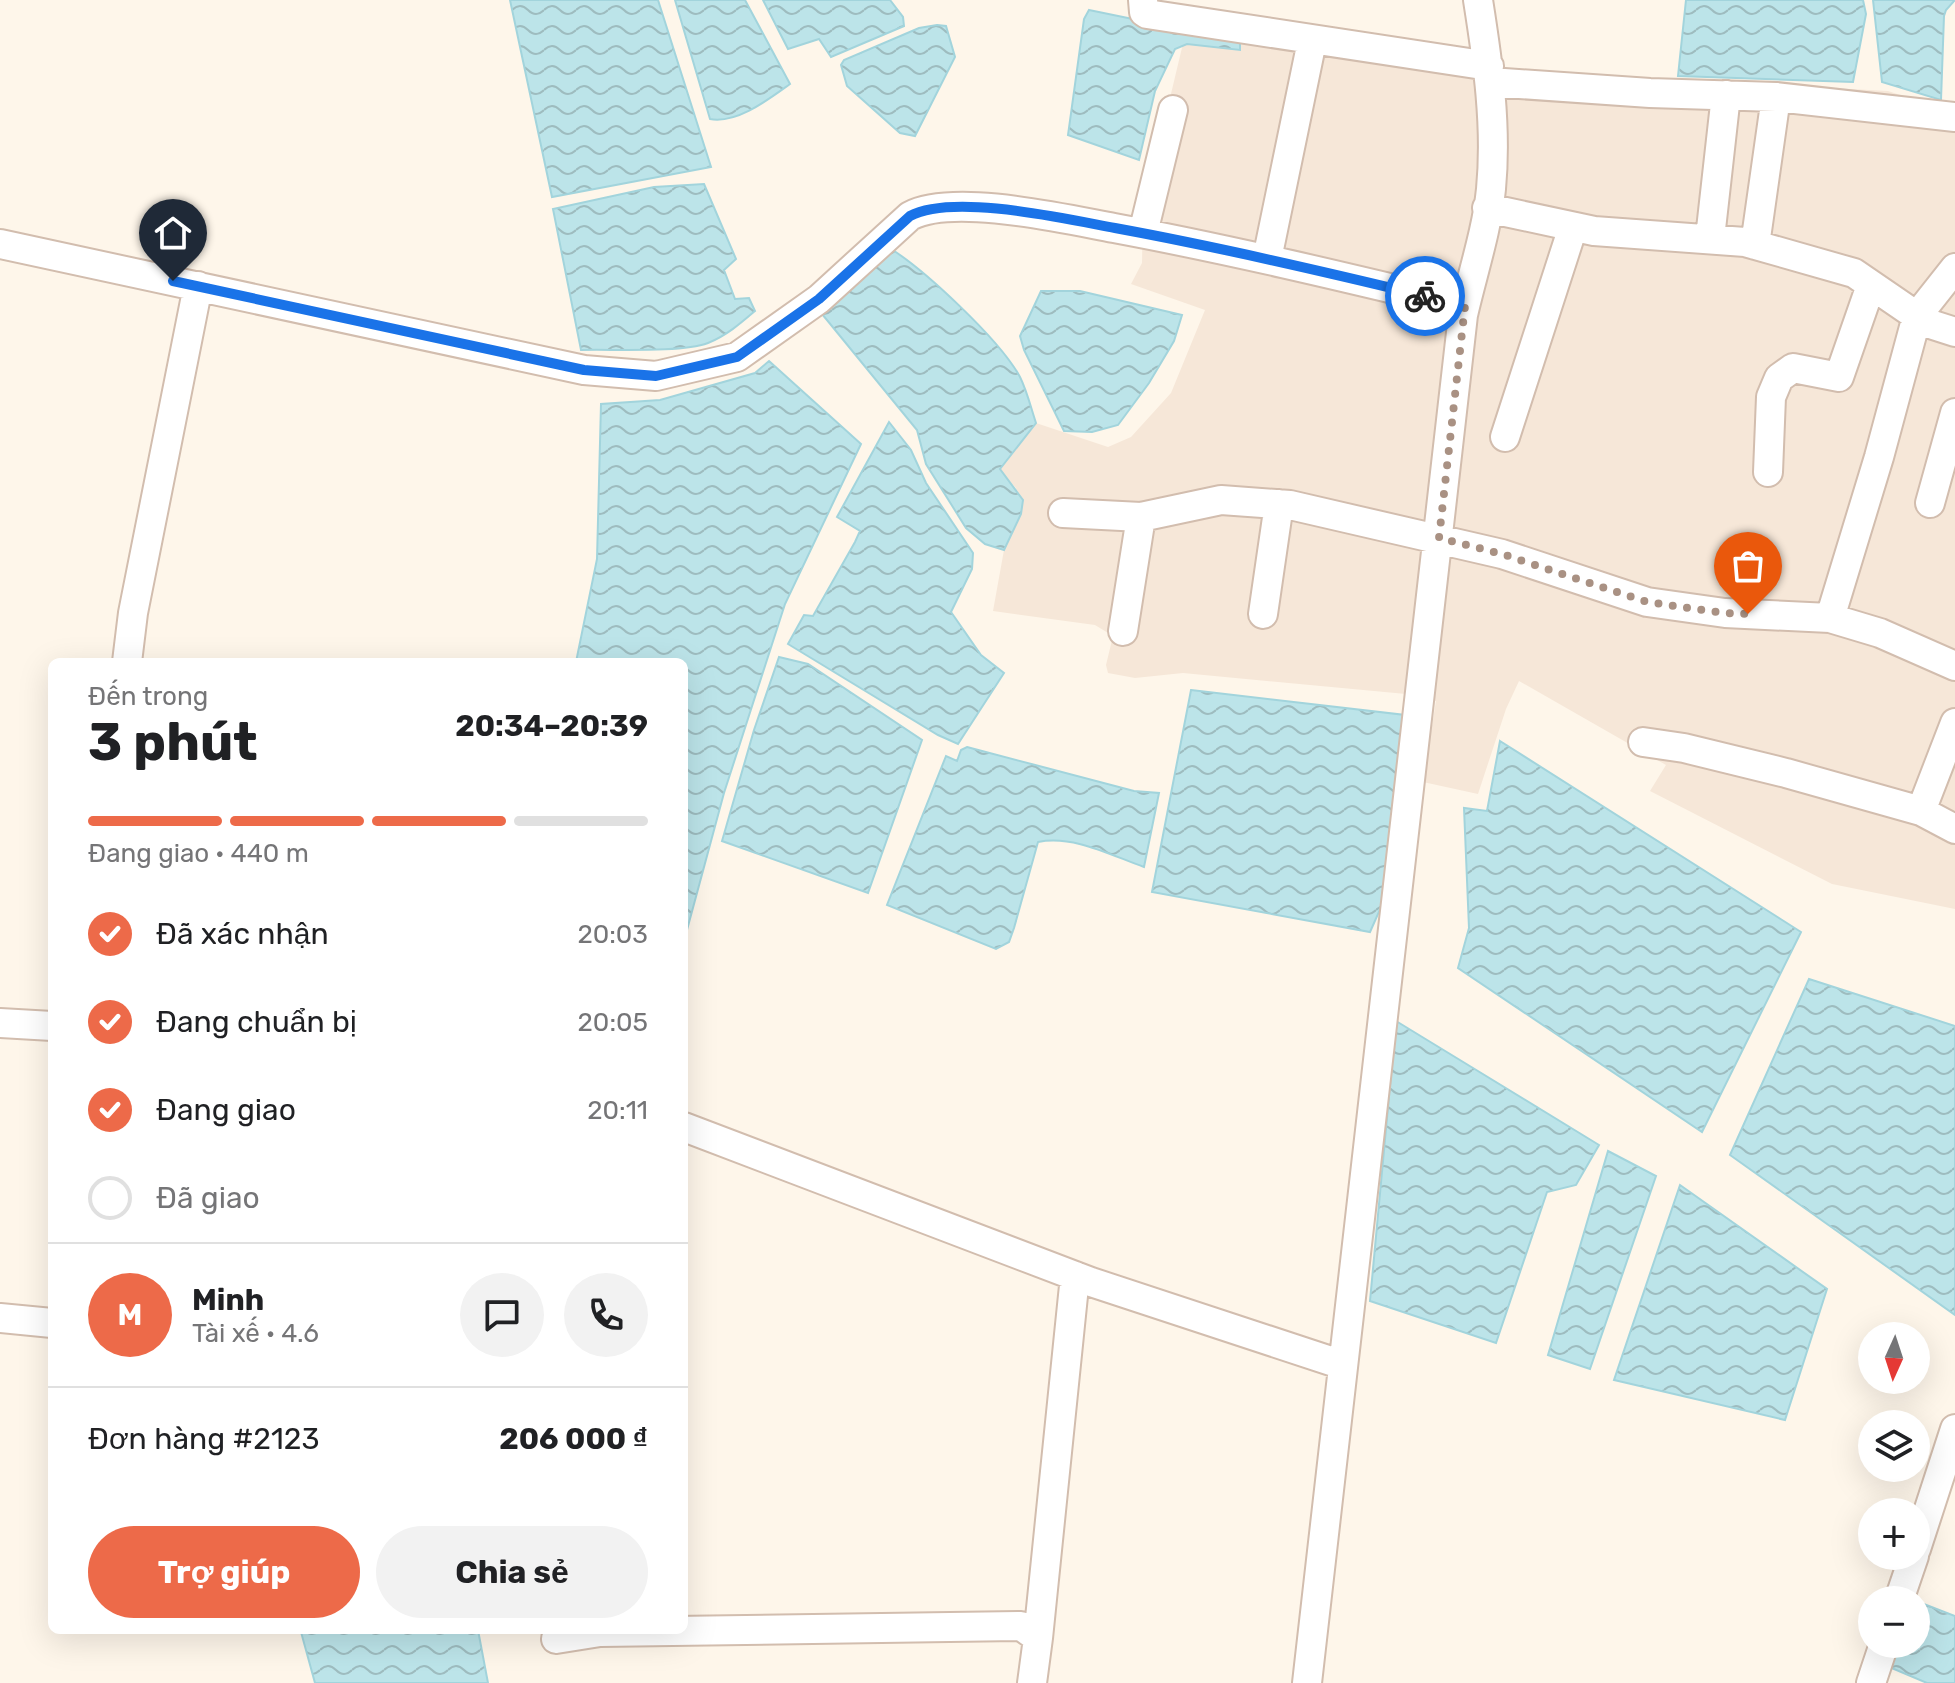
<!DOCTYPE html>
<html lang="vi">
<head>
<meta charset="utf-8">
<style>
  body { margin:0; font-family:Rubik,sans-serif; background:#f2f2f2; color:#202124; height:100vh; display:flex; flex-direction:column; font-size:30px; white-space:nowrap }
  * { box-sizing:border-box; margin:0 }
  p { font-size:26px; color:#757577 }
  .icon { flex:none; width:44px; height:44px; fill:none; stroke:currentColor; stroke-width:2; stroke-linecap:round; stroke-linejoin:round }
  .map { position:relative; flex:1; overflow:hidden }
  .side { position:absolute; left:48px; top:658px; width:640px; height:976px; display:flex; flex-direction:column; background:#fff; border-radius:12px; box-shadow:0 8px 32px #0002 }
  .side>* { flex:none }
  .needle { width:52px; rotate:183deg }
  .fabs { position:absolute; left:1858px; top:1322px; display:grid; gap:16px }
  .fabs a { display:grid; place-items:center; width:72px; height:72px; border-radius:50%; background:#fff; box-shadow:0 8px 32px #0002; font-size:40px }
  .pin { position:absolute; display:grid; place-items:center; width:68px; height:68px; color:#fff; margin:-82px -34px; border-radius:50% 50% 50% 0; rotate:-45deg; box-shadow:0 0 8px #0007 }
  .pin .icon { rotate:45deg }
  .courier { position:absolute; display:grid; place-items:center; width:80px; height:80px; margin:-40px; border:6px solid #1a73e8; border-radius:50%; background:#fff; color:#222; box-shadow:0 2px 10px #0007 }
  .summary em { font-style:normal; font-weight:700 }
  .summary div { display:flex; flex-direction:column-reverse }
  .summary { display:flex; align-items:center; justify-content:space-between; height:136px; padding:0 40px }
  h1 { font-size:52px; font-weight:700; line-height:60px }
  .bar { display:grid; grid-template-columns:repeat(4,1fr); gap:12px 8px; align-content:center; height:96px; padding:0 40px }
  .bar i { height:10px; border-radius:6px; background:#e0e0e0 }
  .bar .selected { background:#ed6a49 }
  .bar p { grid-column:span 4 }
  .line { display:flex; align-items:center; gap:20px; padding:0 40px; border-top:2px solid #e0e0e0 }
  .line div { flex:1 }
  .round { display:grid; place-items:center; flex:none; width:84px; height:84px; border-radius:42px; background:#f2f2f2 }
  ol { padding:0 40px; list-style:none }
  li { display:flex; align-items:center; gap:24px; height:88px }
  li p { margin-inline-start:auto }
  li .icon { padding:8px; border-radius:50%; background:#ed6a49; color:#fff; stroke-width:4 }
  li:last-child { color:#757577 }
  li i { width:44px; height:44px; border:4px solid #e0e0e0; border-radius:50% }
  .primary-button { display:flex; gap:16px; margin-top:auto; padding:16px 40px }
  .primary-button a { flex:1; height:92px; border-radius:48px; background:#ed6a49; color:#fff; font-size:32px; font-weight:700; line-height:92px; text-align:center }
  .primary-button a+a { background:#f2f2f2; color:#202124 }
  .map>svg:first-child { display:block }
</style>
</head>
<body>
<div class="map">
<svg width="1955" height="1683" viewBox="0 0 1955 1683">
  <defs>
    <pattern id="water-waves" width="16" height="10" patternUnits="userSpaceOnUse" patternTransform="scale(2)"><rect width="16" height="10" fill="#bce4e9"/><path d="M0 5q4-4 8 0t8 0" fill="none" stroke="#9ebcbf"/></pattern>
  </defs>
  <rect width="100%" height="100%" fill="#fef6ea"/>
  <path fill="#f6e7d8" d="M1191 10 1508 71 1888 91 1955 113V909L1832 884 1650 791 1666 765 1519 681 1506 709 1478 794 1423 782 1436 701 1406 694 1183 673 1135 678 1108 673 1106 665 1113 636 1095 625 993 611 1004 550 1021 514 1016 488 999 469 1036 423 1108 447 1131 437 1171 393 1205 310 1131 284 1142 263 1143 211Z"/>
  <path fill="url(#water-waves)" stroke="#a2d4dc" stroke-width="2" d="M510 0H658L711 167 552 197Z
    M675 0H745L790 84C769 99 737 124 710 119Z
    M763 0H890L903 17 904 26 831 57 819 39 788 49Z
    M1686 0H1863L1866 14 1853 82 1678 76Z
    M1873 0H1955L1946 10 1944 16 1941 100 1882 82Z
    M1089 10 1240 41V50L1187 44 1175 49 1155 91 1139 160 1068 135 1084 19Z
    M937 25 946 26 955 57 915 136 900 133 847 86 841 65 844 60 919 28Z
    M704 184 736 259 724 270 735 299 749 298 755 311C741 323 726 336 708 343 681 353 613 349 581 350L553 209 654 187Z
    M888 247C924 269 1000 340 1020 377 1027 391 1031 408 1036 423L1000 469 1023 500 1021 514 1004 550 985 544 966 528 926 464 917 430 822 314Z
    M1041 291H1080L1182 315 1174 341 1149 383 1118 425 1092 432 1064 431 1024 350 1020 336Z
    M769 361 861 444 785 604 724 793 684 941V662H576L597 559 601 404 660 400 755 373Z
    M889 422 911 450 926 483 973 553 972 569 951 612 981 655 1004 673 958 744 938 735 788 644 804 615 813 616 855 542 860 531 837 517Z
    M779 657 808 664 922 740 868 893 722 841 754 730Z
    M1191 690 1405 715 1382 905 1370 932 1152 892Z
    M1500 741 1801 932 1702 1132 1458 968 1469 928 1464 808 1487 811Z
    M967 747 1134 791 1159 793 1144 867C1110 855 1074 835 1038 842L1014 928 1009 942 996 949 887 905 946 756 957 761 961 750Z
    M1809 979 1955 1026V1315L1730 1155Z
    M1396 1021 1599 1145 1576 1185 1547 1192 1496 1343 1370 1301Z
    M1608 1151 1656 1176 1590 1369 1548 1355Z
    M1680 1185 1827 1289 1785 1420 1614 1380Z
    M1916 1601 1955 1616V1683H1927L1889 1667 1897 1644H1916Z
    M324 1630H478L488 1683H315L301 1632Z"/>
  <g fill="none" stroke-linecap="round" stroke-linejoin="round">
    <g stroke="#d2bdae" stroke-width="32">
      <path id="minor" d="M1143 0 1144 12 1147 14 1489 66
        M1490 82 1650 93 1776 97 1955 117
        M1487 208 1594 231 1745 242 1854 273 1927 323 1955 332
        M1143 233 1173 110
        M1710 238 1726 95
        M0 244 584 370 656 376 737 357 819 299 910 216C953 193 1065 219 1114 228 1232 250 1348 278 1465 306
        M1755 245 1776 97
        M1267 259 1312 41
        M1505 437 1573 227
        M1768 472 1771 397 1779 378 1793 368 1839 377 1871 285
        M1930 503 1955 413
        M1063 513 1141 517 1221 500 1290 505 1502 554 1647 602 1725 613 1830 618 1880 633 1955 666
        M1263 614 1279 504
        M1830 618 1879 457 1917 316 1955 268
        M1123 631 1141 517
        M127 662 133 613 198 286
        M1643 742 1684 748 1786 773 1921 811 1955 829
        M1921 811 1955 723
        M0 1023 52 1026
        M684 1127 1091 1282 1343 1365
        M0 1318 52 1323
        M1916 1549 1955 1429
        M1899 1600 1914 1556
        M1038 1638 1075 1276
        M556 1639 600 1632 1021 1626 1038 1638 1032 1683
        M1307 1683 1463 315C1472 275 1487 230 1491 189 1497 126 1488 63 1478 0
        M1871 1683 1884 1644"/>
    </g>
    <use href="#minor" stroke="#fff" stroke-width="28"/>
  </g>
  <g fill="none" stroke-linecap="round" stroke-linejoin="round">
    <path stroke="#a99183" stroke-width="8" stroke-dasharray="0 14.4" d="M1425 296 1465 306 1439 538 1502 554 1647 602 1725 613 1748 614"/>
    <path stroke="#1a73e8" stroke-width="10" d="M173 281 584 370 656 376 737 357 819 299 910 216C953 193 1066 219 1115 228 1219 247 1322 271 1425 296"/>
  </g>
</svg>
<div class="fabs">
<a><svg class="needle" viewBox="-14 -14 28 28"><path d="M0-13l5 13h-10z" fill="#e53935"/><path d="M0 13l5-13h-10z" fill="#757577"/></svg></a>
<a><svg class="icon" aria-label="layers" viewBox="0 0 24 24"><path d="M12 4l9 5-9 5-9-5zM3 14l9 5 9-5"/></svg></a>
<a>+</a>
<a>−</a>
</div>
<div class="pin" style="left:1748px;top:614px;background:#ea580c"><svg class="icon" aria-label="bag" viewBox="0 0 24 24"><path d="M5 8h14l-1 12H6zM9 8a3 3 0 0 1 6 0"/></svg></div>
<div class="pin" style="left:173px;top:281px;background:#1f2937"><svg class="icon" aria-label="home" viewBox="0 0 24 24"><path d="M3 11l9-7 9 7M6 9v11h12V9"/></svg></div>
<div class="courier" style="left:1425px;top:296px"><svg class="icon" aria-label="bike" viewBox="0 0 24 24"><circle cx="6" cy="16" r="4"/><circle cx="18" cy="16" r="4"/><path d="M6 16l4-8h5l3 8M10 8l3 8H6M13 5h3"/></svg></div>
<section class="side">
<div class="summary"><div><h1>3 phút</h1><p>Đến trong</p></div><em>20:34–20:39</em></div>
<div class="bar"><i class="selected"></i><i class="selected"></i><i class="selected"></i><i></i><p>Đang giao · 440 m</p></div>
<ol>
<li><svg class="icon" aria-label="check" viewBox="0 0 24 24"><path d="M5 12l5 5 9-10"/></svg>Đã xác nhận<p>20:03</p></li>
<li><svg class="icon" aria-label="check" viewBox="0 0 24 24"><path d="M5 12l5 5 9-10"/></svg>Đang chuẩn bị<p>20:05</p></li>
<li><svg class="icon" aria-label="check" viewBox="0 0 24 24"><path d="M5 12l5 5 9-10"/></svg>Đang giao<p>20:11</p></li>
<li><i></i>Đã giao</li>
</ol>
<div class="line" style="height:144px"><b class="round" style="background:#ed6a49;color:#fff">M</b><div><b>Minh</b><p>Tài xế · 4.6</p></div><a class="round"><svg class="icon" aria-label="chat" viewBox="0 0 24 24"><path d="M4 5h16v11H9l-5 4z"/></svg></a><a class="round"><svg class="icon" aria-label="phone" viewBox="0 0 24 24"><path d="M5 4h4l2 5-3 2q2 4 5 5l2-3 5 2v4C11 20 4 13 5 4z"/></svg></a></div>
<div class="line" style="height:104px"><div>Đơn hàng #2123</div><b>206 000 ₫</b></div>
<div class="primary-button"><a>Trợ giúp</a><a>Chia sẻ</a></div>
</section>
</div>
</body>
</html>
